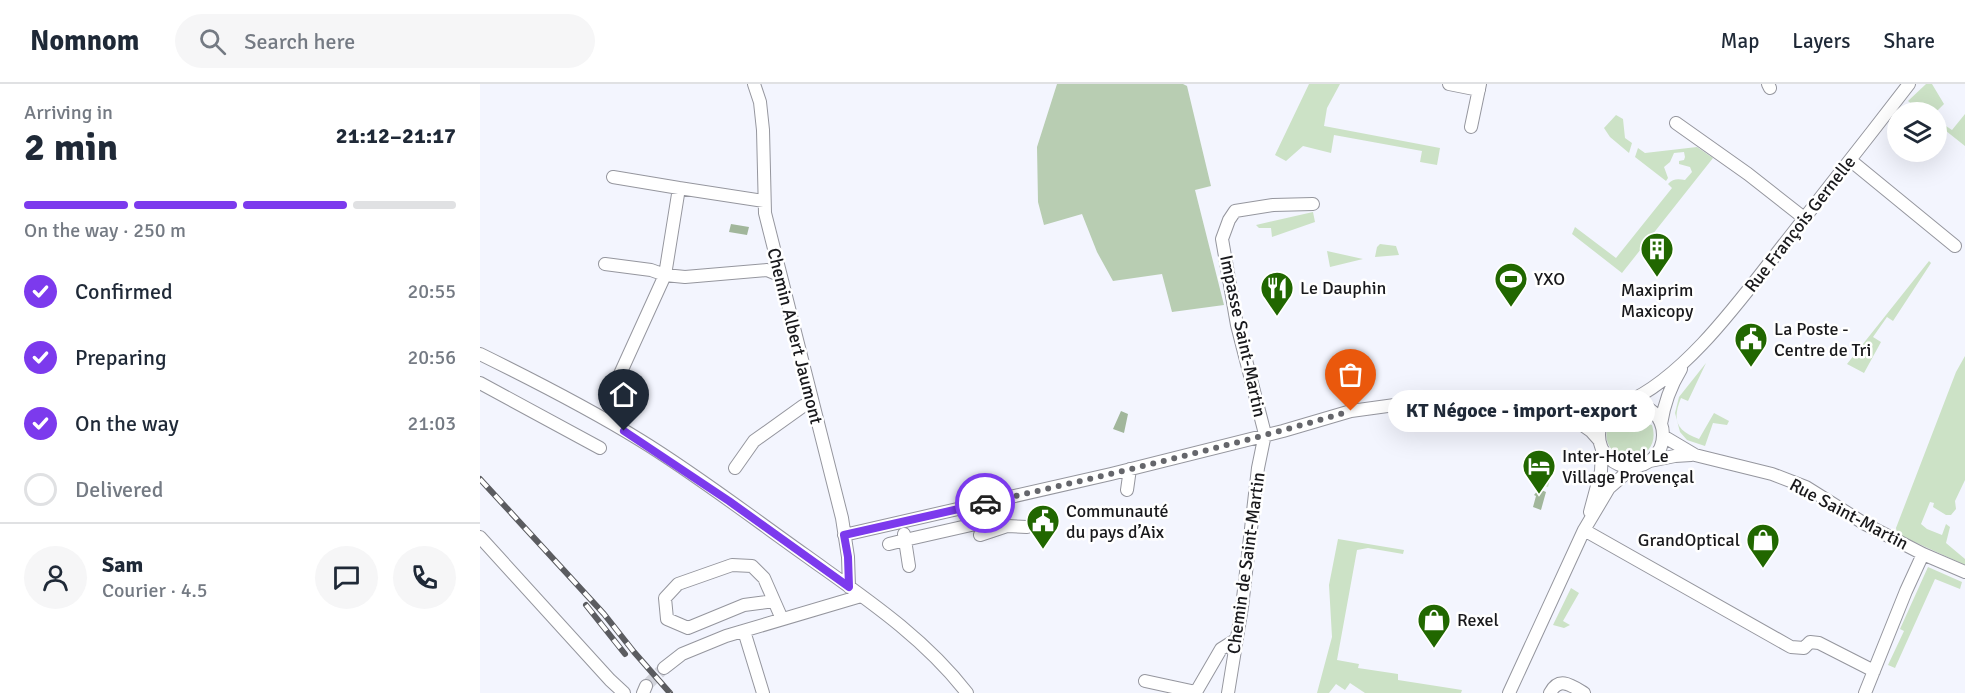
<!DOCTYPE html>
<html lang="en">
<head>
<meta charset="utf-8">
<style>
  body { margin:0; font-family:Signika,sans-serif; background:#f6f6f7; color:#1f2937; height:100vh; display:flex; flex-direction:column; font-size:22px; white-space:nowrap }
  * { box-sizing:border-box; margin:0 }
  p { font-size:20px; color:#747a83 }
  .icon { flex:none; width:33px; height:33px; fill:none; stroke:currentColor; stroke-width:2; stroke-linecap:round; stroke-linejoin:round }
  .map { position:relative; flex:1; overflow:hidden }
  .drawer { display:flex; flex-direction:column; background:#fff; width:480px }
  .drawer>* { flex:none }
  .controls { position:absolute; left:1407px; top:18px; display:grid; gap:12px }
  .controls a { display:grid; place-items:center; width:60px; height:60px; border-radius:50%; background:#fff; box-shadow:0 6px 24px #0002; font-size:30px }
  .pin { position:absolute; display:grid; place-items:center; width:51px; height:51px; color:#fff; margin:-62px -26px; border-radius:50% 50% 50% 0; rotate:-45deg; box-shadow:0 0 6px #0007 }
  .pin .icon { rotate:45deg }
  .courier { position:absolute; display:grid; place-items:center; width:60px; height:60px; margin:-30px; border:4px solid #7c3aed; border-radius:50%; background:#fff; color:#222; box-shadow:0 2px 8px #0007 }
  .bubble { position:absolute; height:42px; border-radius:21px; background:#fff; box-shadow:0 6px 24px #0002; font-size:20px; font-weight:700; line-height:42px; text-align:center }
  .headline em { font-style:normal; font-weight:700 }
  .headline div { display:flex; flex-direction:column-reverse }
  .headline { display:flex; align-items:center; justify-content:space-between; height:102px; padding:0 24px }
  h1 { font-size:39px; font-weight:700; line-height:45px }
  .bar { display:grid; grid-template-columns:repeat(4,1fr); gap:9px 6px; align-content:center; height:72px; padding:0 24px }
  .bar i { height:8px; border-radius:4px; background:#e0e1e3 }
  .bar .active { background:#7c3aed }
  .bar p { grid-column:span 4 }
  .line { display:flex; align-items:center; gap:15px; padding:0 24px; border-top:2px solid #e0e1e3 }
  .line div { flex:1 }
  .round { display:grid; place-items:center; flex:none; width:63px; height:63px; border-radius:32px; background:#f6f6f7 }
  ol { padding:0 24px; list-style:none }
  li { display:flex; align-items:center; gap:18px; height:66px }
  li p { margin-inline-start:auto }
  li .icon { padding:6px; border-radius:50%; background:#7c3aed; color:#fff; stroke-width:4 }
  li:last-child { color:#747a83 }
  li i { width:33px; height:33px; border:3px solid #e0e1e3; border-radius:50% }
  header { display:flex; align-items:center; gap:36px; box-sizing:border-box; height:84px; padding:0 30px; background:#fff; border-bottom:2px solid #e0e1e3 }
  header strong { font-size:28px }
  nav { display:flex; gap:33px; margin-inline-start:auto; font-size:21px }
  .search { width:420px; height:54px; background:#f6f6f7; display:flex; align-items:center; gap:15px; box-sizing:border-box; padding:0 21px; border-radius:33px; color:#747a83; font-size:22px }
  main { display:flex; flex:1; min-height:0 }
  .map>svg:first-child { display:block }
</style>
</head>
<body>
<header>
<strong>Nomnom</strong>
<div class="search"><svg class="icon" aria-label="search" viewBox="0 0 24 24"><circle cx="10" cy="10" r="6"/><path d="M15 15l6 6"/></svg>Search here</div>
<nav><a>Map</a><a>Layers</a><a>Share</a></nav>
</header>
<main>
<section class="drawer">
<div class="headline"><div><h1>2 min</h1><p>Arriving in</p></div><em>21:12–21:17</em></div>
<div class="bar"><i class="active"></i><i class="active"></i><i class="active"></i><i></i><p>On the way · 250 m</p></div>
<ol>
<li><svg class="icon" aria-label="check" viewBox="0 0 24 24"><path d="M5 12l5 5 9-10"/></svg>Confirmed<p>20:55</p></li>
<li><svg class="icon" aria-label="check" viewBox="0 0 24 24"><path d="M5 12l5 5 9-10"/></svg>Preparing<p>20:56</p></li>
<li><svg class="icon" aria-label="check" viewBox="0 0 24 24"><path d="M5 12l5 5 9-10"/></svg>On the way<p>21:03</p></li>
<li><i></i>Delivered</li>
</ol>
<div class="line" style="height:108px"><a class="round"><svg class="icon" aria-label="person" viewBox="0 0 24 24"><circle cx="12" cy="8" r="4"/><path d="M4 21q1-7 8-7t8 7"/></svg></a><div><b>Sam</b><p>Courier · 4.5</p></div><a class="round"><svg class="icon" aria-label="chat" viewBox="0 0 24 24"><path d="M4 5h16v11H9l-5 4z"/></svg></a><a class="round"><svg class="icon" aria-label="phone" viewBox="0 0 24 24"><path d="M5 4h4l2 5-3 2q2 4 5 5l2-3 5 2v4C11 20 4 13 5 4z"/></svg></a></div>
</section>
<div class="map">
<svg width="1485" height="609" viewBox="0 0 1485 609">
  <rect width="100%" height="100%" fill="#f3f5fe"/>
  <path fill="#cce2c6" d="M829 0H860L847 24 844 42 960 64 957 81 940 78 942 67 854 51 851 69 823 62 806 77 795 71Z
    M1446 0H1452L1464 20 1456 28H1442L1428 17Z
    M1485 30V62L1456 39 1457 36 1472 46Z
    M1136 31 1143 35 1145 54 1152 59 1149 69 1130 53 1124 44Z
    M1217 63 1233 74 1142 189 1092 150 1095 143 1136 174 1192 104 1188 100C1193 94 1199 95 1205 96L1212 88 1210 83 1199 80V77L1204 76 1205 73 1204 68 1194 69 1190 78 1184 83 1188 94 1186 97 1155 73 1158 64 1165 69Z
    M833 128 835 138 792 153 791 144H779L776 141Z
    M900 160 916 162 919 171 895 173 897 163Z
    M847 167 883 175 850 183Z
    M1449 177 1451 179 1413 237 1407 233 1393 253 1401 258 1384 289 1367 280Z
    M1485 272V396L1475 417 1476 425 1471 431H1466L1453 423 1454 419 1450 418 1441 440 1447 445 1462 451 1466 440 1470 443 1466 459 1485 475V481L1417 450 1416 444 1476 288Z
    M1226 279 1208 317 1201 314C1192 336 1196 347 1219 355L1234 329 1249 337 1247 341 1233 339 1225 362 1207 356 1200 348 1195 329 1199 313Z
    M1146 327 1159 329C1160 336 1165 340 1172 341 1177 358 1170 369 1154 375 1122 374 1116 338 1146 327Z
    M1056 381 1068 384 1071 391 1068 403 1058 400 1053 390Z
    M858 455 924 466 923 470 888 464 877 466 857 576 879 580 878 584 918 590V596L982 606 981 609H885L870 599 865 606 856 600 849 609H837L852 553 849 501Z
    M1448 483 1482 498 1480 505 1455 495 1415 584 1408 581 1424 547 1420 545Z
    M1091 504 1099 509 1083 537 1090 541 1084 544 1073 541Z"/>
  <path fill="#b8cdb2" d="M577 0H703L707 2 731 102 715 106 744 221 692 228 682 190 633 197 617 168 602 130 564 141 558 118 557 63Z"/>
  <path fill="#a1b69b" d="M251 140 269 143 267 151 249 148Z
    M641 327 648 330 644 349 633 345Z
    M1059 405 1066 408 1061 426 1053 423 1056 412 1054 411Z"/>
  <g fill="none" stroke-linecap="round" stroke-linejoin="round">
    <path stroke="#d2d4dc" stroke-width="12" stroke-dasharray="12 6" stroke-linecap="butt" d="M166 602 184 584"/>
    <g stroke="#95969e" stroke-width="14">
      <path id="minor" d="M274 0 280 18 283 46 285 129 362 434 368 473 369 503
        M969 0 999 6
        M1288 0 1290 4
        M1196 39 1268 90 1324 134
        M991 43 1000 0
        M1370 76 1475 162
        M133 93 199 104 185 191 140 290
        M199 104 284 117
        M125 180 171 186 185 191 205 193 287 186 299 191
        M0 270C55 297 108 324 160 356 217 391 270 432 325 471 382 512 443 552 487 609
        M0 299 120 364
        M1145 319C1207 293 1266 208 1308 155 1348 104 1389 52 1429 0
        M1119 351a32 32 0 1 1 64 0a32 32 0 1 1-64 0Z
        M1091 333 1111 347 1119 356
        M1181 340C1184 320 1190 303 1201 285
        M1183 352 1215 371 1292 390 1326 403 1385 440 1443 470 1485 488
        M1170 377 1195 372 1211 371
        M255 384 274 357 323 322 332 319
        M647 406 650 385
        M1110 428 1121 387 1122 367
        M1104 446 1311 563 1324 564 1330 558 1339 559 1394 587
        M364 451 631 390 803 347 871 327 922 320 950 321 1091 333 1113 331 1133 324
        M500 451 527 442 547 443
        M0 453 130 596 144 609
        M409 460 425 456 424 450
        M429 482 425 456 500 439
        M294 517 264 521 208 544 187 535 185 514 198 500 252 481 272 482 284 494 302 535
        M264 547 283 609
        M184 584 202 570 246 552 381 512
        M665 597 716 608 741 565 757 555
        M163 609 166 602
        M748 609 762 523 778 384 785 350 757 241 742 155 749 136 755 127 793 121 833 120
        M1029 609 1104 446 1129 404 1153 383
        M1070 609C1079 592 1091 601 1104 609
        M1385 609 1426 507 1443 470"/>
    </g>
    <use href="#minor" stroke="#fff" stroke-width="12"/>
    <g stroke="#5b5c60" stroke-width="6">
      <path id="rail" d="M0 395 124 530 154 568 190 609
        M106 521 145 570"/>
    </g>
    <use href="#rail" stroke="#fff" stroke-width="4" stroke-dasharray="11" stroke-linecap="butt"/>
  </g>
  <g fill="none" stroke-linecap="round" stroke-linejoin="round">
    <path stroke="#65666b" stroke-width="6" stroke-dasharray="0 10.8" d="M505 419C628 391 751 362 871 327"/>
    <path stroke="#7c3aed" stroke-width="8" d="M144 347 249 417 369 503 368 473 364 451 505 419"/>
  </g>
  <defs>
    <g id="building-pin" transform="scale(1.725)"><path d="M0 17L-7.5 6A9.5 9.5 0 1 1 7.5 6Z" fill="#216700" stroke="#fff"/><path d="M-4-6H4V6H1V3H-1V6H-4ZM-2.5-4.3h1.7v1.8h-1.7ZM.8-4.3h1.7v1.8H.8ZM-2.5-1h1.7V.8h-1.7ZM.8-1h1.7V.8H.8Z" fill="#fff"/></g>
    <g id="stadium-pin" transform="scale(1.725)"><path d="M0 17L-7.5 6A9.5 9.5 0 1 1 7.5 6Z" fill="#216700" stroke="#fff"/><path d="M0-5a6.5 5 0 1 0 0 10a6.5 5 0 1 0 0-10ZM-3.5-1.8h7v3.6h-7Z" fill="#fff"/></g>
    <g id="restaurant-pin" transform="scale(1.725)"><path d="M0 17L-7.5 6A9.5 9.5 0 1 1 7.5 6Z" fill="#216700" stroke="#fff"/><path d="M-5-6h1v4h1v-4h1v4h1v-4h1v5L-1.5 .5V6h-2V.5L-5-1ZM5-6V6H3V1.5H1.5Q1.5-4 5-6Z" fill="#fff"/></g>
    <g id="civic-pin" transform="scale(1.725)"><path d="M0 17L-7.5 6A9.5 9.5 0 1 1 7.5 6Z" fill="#216700" stroke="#fff"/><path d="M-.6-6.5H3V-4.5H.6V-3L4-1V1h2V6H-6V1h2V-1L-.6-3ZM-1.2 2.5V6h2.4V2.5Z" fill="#fff"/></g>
    <g id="hotel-pin" transform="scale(1.725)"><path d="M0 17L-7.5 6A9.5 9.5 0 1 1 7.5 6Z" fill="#216700" stroke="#fff"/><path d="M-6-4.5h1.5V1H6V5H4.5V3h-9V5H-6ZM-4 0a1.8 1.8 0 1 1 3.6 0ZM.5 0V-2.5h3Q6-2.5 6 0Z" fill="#fff"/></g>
    <g id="shop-pin" transform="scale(1.725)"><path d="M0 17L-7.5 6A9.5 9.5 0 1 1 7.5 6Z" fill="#216700" stroke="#fff"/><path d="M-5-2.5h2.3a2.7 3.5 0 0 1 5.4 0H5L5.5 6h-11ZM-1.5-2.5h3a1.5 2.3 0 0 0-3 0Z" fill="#fff"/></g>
  </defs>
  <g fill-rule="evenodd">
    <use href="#building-pin" x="1177" y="165"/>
    <use href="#stadium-pin" x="1031" y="195"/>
    <use href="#restaurant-pin" x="797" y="204"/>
    <use href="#civic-pin" x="1271" y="255"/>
    <use href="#hotel-pin" x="1059" y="382"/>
    <use href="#civic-pin" x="563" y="437"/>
    <use href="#shop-pin" x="1283" y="456"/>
    <use href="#shop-pin" x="954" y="536"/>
  </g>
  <g text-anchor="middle" stroke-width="5" stroke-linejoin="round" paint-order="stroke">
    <g font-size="18" fill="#19191c" stroke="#fff">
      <text transform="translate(1320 140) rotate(-52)" y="6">Rue François Gernelle</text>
      <text transform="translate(315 252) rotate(76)" y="6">Chemin Albert Jaumont</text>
      <text transform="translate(763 252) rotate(78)" y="6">Impasse Saint-Martin</text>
      <text transform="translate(1369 430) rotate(28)" y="6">Rue Saint-Martin</text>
      <text transform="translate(766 479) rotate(-82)" y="6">Chemin de Saint-Martin</text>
    </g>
    <g font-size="18" fill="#19191c" stroke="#fff" text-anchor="start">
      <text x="1054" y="201">YXO</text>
      <text x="820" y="210">Le Dauphin</text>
      <text x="1177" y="212" text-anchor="middle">Maxiprim<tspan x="1177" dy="21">Maxicopy</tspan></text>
      <text x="1294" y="251">La Poste -<tspan x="1294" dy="21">Centre de Tri</tspan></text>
      <text x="1082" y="378">Inter-Hotel Le<tspan x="1082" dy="21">Village Provençal</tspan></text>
      <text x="586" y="433">Communauté<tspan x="586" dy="21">du pays d’Aix</tspan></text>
      <text x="1260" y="462" text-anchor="end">GrandOptical</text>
      <text x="977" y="542">Rexel</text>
    </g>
  </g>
</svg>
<div class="controls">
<a><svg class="icon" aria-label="layers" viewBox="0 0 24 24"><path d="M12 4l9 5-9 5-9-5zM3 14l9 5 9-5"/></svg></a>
</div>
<div class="pin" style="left:871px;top:327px;background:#ea580c"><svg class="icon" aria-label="bag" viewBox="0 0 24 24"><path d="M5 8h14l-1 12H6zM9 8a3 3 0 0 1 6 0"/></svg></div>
<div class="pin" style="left:144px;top:347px;background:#1f2937"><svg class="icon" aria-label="home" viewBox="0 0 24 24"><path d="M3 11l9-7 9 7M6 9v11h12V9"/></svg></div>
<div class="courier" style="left:505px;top:419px"><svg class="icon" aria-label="car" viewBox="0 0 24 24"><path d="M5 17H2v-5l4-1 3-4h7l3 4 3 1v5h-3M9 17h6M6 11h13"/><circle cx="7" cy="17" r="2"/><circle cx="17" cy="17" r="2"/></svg></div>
<div class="bubble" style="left:908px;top:306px;width:267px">KT Négoce - import-export</div>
</div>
</main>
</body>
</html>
